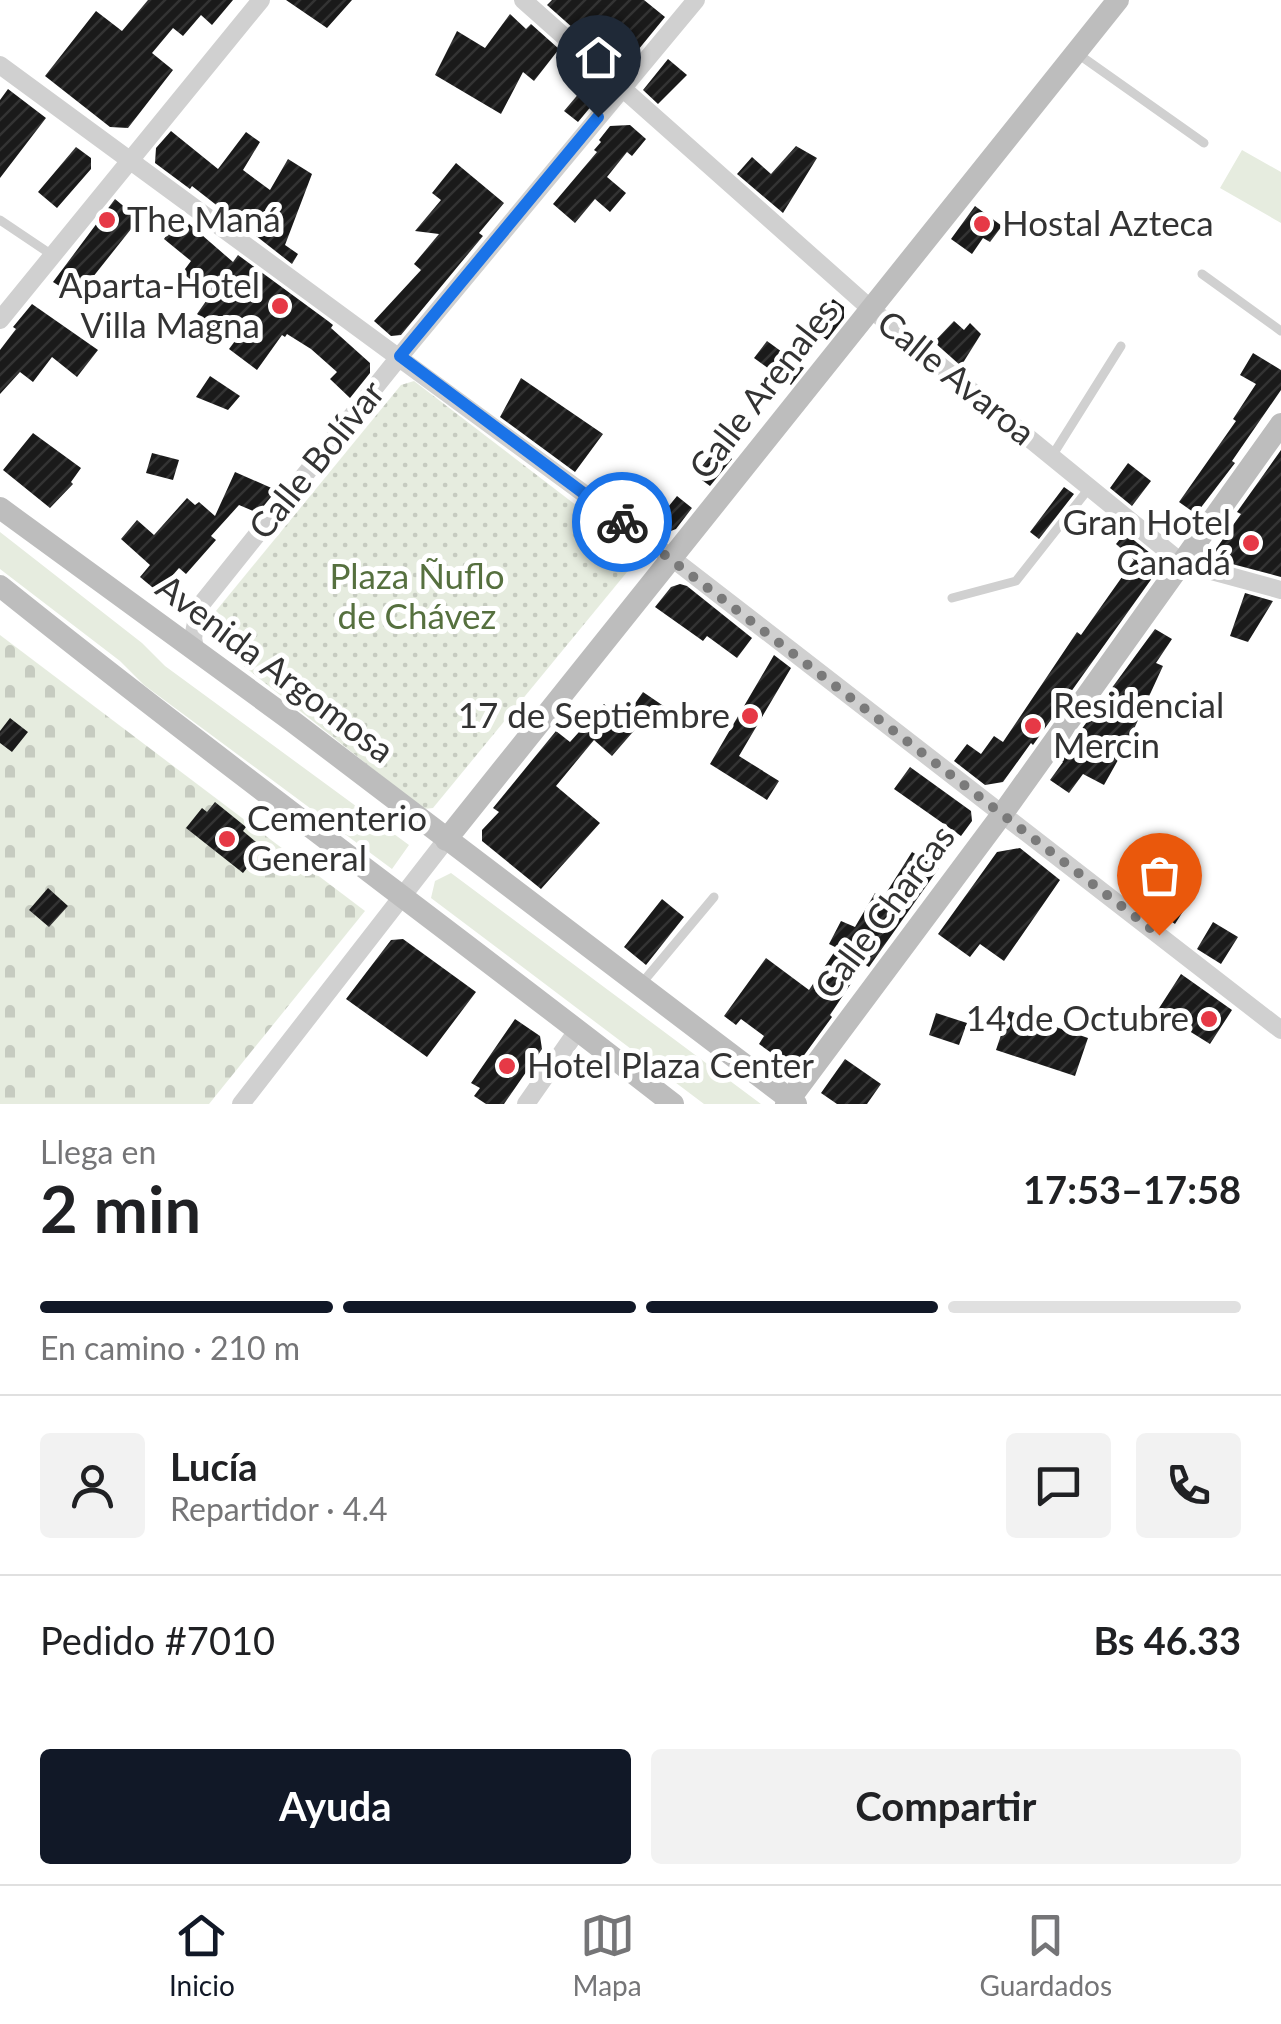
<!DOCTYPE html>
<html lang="es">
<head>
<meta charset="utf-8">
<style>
  body { margin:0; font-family:Lato,sans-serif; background:#f2f2f2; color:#202124; height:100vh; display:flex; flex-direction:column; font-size:38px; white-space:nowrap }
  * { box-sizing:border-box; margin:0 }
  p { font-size:32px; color:#757577 }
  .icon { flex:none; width:55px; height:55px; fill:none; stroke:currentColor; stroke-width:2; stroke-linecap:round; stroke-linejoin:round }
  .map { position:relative; height:1104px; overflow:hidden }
  .sheet { display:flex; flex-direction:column; background:#fff; flex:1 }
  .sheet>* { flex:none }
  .pin { position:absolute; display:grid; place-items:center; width:85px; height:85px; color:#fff; margin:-102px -42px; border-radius:50% 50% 50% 0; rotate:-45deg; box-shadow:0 0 10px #0007 }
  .pin .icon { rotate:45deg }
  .courier { position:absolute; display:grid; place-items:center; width:100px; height:100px; margin:-50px; border:8px solid #1a73e8; border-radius:50%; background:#fff; color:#222; box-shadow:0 2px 12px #0007 }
  .summary em { font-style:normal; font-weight:700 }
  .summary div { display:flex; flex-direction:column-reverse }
  .summary { display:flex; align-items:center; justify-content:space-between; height:170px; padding:0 40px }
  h1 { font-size:65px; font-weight:700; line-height:75px }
  .bar { display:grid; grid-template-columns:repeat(4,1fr); gap:15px 10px; align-content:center; height:120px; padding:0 40px }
  .bar i { height:12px; border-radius:8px; background:#e0e0e0 }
  .bar .active { background:#111827 }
  .bar p { grid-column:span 4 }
  .line { display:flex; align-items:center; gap:25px; padding:0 40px; border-top:2px solid #e0e0e0 }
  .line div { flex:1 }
  .round { display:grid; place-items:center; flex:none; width:105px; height:105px; border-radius:10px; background:#f2f2f2 }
  .action { display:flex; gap:20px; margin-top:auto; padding:20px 40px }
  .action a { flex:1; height:115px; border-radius:10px; background:#111827; color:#fff; font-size:40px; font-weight:700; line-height:115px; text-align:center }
  .action a+a { background:#f2f2f2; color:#202124 }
  .dock { display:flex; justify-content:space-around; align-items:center; height:140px; border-top:2px solid #e0e0e0; background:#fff; font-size:28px; color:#757577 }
  .dock a { display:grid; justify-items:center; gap:5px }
  .dock .active { color:#111827 }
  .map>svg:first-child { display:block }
</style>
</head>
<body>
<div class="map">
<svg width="1281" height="1104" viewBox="0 0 1281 1104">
  <defs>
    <pattern id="cemetery-stones" width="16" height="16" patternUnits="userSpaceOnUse" patternTransform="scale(2.5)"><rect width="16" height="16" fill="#e6ecdf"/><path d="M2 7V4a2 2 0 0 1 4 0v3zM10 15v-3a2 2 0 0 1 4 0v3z" fill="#c6cbc0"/></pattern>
    <pattern id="park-dots" width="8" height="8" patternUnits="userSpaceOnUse" patternTransform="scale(2.5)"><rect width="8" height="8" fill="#e6ecdf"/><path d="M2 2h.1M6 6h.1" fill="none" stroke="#c6cbc0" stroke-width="1.8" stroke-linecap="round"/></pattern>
    <pattern id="building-hatch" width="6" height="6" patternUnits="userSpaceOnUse" patternTransform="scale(2.5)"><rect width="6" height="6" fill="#1a1a1a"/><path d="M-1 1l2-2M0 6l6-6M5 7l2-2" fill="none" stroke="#333"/></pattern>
  </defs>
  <rect width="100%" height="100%" fill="#fff"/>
  <path fill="#e6ecdf" d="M1242 150 1281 172V223L1220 188Z
    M0 532 142 643 165 666 409 845 392 869 144 685 120 661 0 569Z
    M451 873 761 1104H704L431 898 435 881Z"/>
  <path fill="url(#cemetery-stones)" d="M0 635 365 911 209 1104H0Z"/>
  <path fill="url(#park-dots)" d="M414 381 641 555 433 808 423 809 215 643 210 630 211 617 401 385Z"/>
  <path fill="url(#building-hatch)" d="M148 0H233L212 25 201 15 183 36 173 28 152 53 173 70 128 128 110 127 45 76 96 11 122 31Z
    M286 0H352L327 28Z
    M552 0H644L665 17 625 66 617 67 547 5Z
    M510 14 526 29 531 24 559 49 534 81 523 72 501 114 435 75 457 31 485 48Z
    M668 59 687 75 658 104 643 90Z
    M592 78 596 82 598 98 578 122 564 111Z
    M8 89 46 118 0 178V100Z
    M630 125 646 139 632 156 627 152 607 177 626 193 610 212 595 199 575 223 553 204 597 152 594 150 601 142 599 140 610 126Z
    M171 131 218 169 246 132 260 142 243 170 270 190 288 159 312 174 285 245 298 254 292 264 192 186 190 189 155 163 156 148Z
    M796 146 817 158 783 213 737 174 752 157 771 174Z
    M76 147 91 158V169L57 208 38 192Z
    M456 163 504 203 479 233 483 236 401 335 391 336 374 321 421 270 414 264 439 234 415 231 441 200 432 193Z
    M115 199 139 219 77 297 53 282Z
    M975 206 1002 226 990 242 983 238 972 254 951 239Z
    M180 216 233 262 238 255 328 321 333 325 331 328 370 363V373L350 398 330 379 337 372 311 349 287 334 285 337 282 335 257 370 229 349 235 341 197 314 211 294 182 273 191 261 164 239Z
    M833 299 844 307V318L827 340 811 328Z
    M32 304 98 350 77 377 52 357 33 382 20 372 0 394V350L16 329 13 327Z
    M954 321 964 330 970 323 981 334 961 366 934 342Z
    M767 341 804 368 791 385 754 358Z
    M1253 353 1281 370V390L1232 461 1235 463 1196 514 1179 502 1236 421 1233 419 1256 384 1240 375Z
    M210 376 240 396 228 410 196 397Z
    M521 378 603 434 575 472 500 417Z
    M33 433 81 468 71 482 73 484 50 508 3 470Z
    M717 447 732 459 710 486 695 475Z
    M1281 450V577L1217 560 1213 553 1241 514 1237 512Z
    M152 453 179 460 173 480 146 473Z
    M1128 463 1151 481 1132 506 1110 488Z
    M235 472 276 490 275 492 258 513 239 505 211 536 216 540 186 574 179 568 158 592 140 577 150 565 121 539 137 520 154 535 187 498 195 505 199 502 215 516Z
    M1064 487 1074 494 1039 539 1030 532Z
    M677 496 692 508 676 529 663 534 656 531 651 528Z
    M1125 533 1160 561V567L1033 745 1031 743 1003 782 985 785 954 761 967 744 981 754 994 736 1003 742 1077 632 1081 635 1134 560 1116 544Z
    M680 584 687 586 752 638 737 658 707 636 703 641 655 607 671 587Z
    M1245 593 1273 601 1248 642 1230 636Z
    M1155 629 1172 639 1156 663 1163 666 1127 744 1104 785 1083 774 1069 793 1050 780 1063 762 1059 760Z
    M774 655 791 668 739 756 779 781 767 800 710 764Z
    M643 692 668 709 657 725 645 718 612 756 594 740 556 786 600 823 541 889 482 841V830L499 812 493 808 556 731 570 742 604 704 623 721Z
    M10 718 28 732 12 752 0 743V731Z
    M910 767 971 811 972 821 961 836 894 789Z
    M215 802 246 827 243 831 263 848 243 873 186 828 202 808 207 812Z
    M1020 848 1060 880 1004 961 980 944 970 957 938 934 997 852Z
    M912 852 939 868 869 967 864 964 830 1015 832 1017 794 1069 759 1044 764 1036 741 1019 736 1025 724 1016 766 958 809 990 837 948 829 944 841 921 855 927 875 893 883 898Z
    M1177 870 1191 879 1179 896 1189 902 1175 924 1165 917 1162 922 1149 912Z
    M48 888 68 906 49 927 29 910Z
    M662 899 684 917 646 965 624 947Z
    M1213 922 1238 937 1221 964 1197 949Z
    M403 939 476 992 427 1057 346 999 391 940Z
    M1181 974 1232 1010 1210 1044 1186 1029 1183 1032 1154 1016Z
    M1009 1011 1088 1038 1075 1076 996 1050Z
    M936 1013 967 1023 959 1045 929 1035Z
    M515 1019 540 1036 542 1049 504 1104H486L474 1096 480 1088 471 1083Z
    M845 1059 881 1084 867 1104H837L821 1093Z"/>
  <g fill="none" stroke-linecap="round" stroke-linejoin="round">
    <path stroke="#d0d0d0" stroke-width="9" d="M1078 54 1204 143
      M0 220 52 255
      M1202 274 1281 331
      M1052 456 1121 346
      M952 598 1016 581 1090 487
      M642 983 714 897"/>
    <path stroke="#d0d0d0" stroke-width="18" d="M523 0 872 310 1182 563 1281 590
      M0 65 673 559 1281 1030
      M0 320 261 0
      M196 653 193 638 199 607 400 356 696 0
      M241 1104 446 840
      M526 1104 577 1031"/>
    <path stroke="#bdbdbd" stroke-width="22" d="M0 508 292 721 796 1104
      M0 586C221 763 450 930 673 1104
      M446 840 1118 0
      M786 1104 1003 813 1281 424"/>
  </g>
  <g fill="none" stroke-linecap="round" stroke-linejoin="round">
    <path stroke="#7a7a7a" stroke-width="10" stroke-dasharray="0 18" d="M622 522 1159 935"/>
    <path stroke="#1a73e8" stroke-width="12" d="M598 117 400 356 622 522"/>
  </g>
  <g fill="#e63946" stroke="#fff" stroke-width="4">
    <circle cx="107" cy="220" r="10"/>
    <circle cx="982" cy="224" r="10"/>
    <circle cx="280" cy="306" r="10"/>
    <circle cx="1251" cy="543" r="10"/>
    <circle cx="750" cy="716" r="10"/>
    <circle cx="1033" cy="726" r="10"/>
    <circle cx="227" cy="839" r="10"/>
    <circle cx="1209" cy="1019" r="10"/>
    <circle cx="507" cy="1066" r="10"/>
  </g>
  <g text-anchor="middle" stroke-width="10" stroke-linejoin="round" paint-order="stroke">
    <g font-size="35" fill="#333" stroke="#fff" text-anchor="start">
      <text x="127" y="232">The Maná</text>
      <text x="1002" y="236">Hostal Azteca</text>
      <text x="260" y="298" text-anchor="end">Aparta-Hotel<tspan x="260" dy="40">Villa Magna</tspan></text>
      <text x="1231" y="535" text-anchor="end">Gran Hotel<tspan x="1231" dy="40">Canadá</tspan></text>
      <text x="1053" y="718">Residencial<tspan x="1053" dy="40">Mercin</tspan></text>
      <text x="730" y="728" text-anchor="end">17 de Septiembre</text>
      <text x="247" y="831">Cementerio<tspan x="247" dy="40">General</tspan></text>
      <text x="1189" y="1031" text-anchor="end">14 de Octubre</text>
      <text x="527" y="1078">Hotel Plaza Center</text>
    </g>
    <g font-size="35" fill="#333" stroke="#fff">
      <text transform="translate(956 378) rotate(39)" y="12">Calle Avaroa</text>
      <text transform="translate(764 389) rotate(-52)" y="12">Calle Arenales</text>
      <text transform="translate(317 460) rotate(-51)" y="12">Calle Bolívar</text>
      <text transform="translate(275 669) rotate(37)" y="12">Avenida Argomosa</text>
      <text transform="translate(885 912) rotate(-53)" y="12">Calle Charcas</text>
    </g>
    <g font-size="35" fill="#56703f" stroke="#fff">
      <text x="417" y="589">Plaza Ñuflo<tspan x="417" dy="40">de Chávez</tspan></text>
    </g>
  </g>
</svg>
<div class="pin" style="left:1159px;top:935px;background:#ea580c"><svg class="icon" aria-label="bag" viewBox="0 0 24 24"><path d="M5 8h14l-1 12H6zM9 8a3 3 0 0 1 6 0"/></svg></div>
<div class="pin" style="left:598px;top:117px;background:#1f2937"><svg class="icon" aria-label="home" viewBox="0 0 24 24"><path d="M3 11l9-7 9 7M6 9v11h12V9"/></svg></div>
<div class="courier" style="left:622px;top:522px"><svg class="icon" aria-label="bike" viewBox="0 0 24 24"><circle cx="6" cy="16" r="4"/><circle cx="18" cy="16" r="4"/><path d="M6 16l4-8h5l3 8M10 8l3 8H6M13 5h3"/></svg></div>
</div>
<section class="sheet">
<div class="summary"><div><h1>2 min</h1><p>Llega en</p></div><em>17:53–17:58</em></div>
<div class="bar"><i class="active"></i><i class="active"></i><i class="active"></i><i></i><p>En camino · 210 m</p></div>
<div class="line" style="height:180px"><a class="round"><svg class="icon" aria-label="person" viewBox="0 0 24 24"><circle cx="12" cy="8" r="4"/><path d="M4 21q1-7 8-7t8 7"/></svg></a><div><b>Lucía</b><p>Repartidor · 4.4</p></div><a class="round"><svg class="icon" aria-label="chat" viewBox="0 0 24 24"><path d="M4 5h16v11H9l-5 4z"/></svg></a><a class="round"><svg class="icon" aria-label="phone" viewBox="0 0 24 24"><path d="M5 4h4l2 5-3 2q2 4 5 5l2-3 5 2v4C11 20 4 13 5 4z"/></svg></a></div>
<div class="line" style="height:130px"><div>Pedido #7010</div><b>Bs 46.33</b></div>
<div class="action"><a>Ayuda</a><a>Compartir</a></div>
</section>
<nav class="dock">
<a class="active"><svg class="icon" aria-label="home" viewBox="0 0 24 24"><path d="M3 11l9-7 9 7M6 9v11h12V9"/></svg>Inicio</a>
<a><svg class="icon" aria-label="map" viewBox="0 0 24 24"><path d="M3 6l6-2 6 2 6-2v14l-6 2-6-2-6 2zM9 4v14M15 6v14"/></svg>Mapa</a>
<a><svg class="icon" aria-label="saved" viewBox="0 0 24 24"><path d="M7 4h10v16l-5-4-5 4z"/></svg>Guardados</a>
</nav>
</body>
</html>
